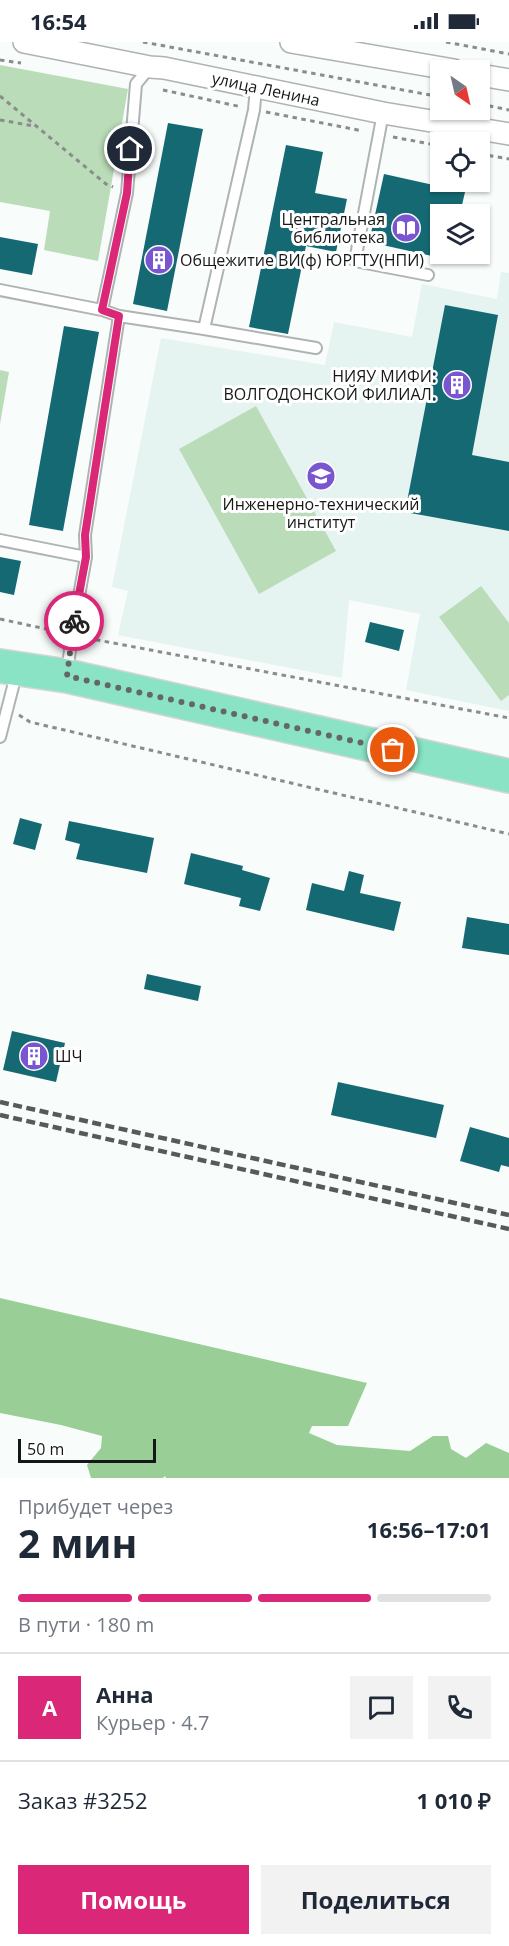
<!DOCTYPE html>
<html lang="ru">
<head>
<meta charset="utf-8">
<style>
  body { margin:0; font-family:"Open Sans",sans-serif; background:#f2f2f3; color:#1f2937; height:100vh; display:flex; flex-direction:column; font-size:22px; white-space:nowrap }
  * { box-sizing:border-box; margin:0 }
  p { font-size:20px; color:#747a83 }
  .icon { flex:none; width:33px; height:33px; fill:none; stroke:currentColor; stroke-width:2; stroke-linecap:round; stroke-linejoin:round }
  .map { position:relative; height:1436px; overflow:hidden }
  .panel { display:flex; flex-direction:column; background:#fff; flex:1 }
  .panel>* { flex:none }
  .needle { width:39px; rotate:146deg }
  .tools { position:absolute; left:430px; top:18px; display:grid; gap:12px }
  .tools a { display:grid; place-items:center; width:60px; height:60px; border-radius:0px; background:#fff; box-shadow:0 2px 4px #0004; font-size:30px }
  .scale { position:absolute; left:18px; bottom:15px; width:138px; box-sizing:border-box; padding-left:6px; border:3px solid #161717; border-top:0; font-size:16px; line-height:21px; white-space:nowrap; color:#161717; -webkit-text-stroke:4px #fff; paint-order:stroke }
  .pin { position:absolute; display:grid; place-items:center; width:51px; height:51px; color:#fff; margin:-26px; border:3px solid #fff; border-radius:50%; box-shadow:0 2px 6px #0007 }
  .courier { position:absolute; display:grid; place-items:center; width:60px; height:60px; margin:-30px; border:4px solid #db2777; border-radius:50%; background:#fff; color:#222; box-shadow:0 2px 8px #0007 }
  .overview em { font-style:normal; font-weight:700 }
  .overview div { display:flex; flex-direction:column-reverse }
  .overview { display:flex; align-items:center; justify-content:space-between; height:102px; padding:0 18px }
  h1 { font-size:39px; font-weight:700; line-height:45px }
  .bar { display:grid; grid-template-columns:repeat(4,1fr); gap:9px 6px; align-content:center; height:72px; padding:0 18px }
  .bar i { height:8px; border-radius:4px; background:#e0e1e3 }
  .bar .current { background:#db2777 }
  .bar p { grid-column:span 4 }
  .line { display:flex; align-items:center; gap:15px; padding:0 18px; border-top:2px solid #e0e1e3 }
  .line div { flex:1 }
  .round { display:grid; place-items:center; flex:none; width:63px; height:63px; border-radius:0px; background:#f2f2f3 }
  .cta { display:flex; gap:12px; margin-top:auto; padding:12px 18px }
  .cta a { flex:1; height:69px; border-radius:0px; background:#db2777; color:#fff; font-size:24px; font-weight:700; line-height:69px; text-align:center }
  .cta a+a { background:#f2f2f3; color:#1f2937 }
  .status { display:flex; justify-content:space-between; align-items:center; height:42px; padding:0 30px; background:#fff; direction:ltr }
  .status svg { height:16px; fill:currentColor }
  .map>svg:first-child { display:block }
</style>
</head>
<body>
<div class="status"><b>16:54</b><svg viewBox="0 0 49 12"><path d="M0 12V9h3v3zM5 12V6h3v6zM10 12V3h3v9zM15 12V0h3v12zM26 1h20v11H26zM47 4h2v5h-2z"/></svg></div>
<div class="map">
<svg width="509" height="1436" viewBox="0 0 509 1436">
  <rect width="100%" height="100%" fill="#f8fcfb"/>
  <path fill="#e5f3f1" d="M501 230 509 231V669L406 648 420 572 349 558 342 636 118 593 128 549 112 545 161 296 325 323 334 280 412 295 422 242 497 257Z"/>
  <path fill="#badcb8" d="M0 23 128 47 98 219 44 208 50 169 0 160Z
    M0 328 9 330 0 382Z
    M256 364 336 509 259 552 179 407Z
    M481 544 509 581V653L501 659 439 575Z"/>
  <path fill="#99cf97" d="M0 1256 367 1341 348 1384H312L309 1391 337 1403 410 1409 433 1394H448L451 1407 466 1416 486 1401 509 1411V1436H166L165 1434 163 1436H91L87 1423 101 1406 102 1394 61 1383 0 1371Z"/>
  <path fill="#156973" d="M168 81 203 87 167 269 133 262Z
    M286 103 323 110 315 151 347 157 336 210 306 204 288 292 249 285Z
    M384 132 465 150 460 172H441V216L369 200Z
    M0 195 38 202 32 233 0 227Z
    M445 263 498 273 472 413 509 420V489L405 470Z
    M64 284 99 290 63 489 29 483Z
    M0 515 21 519 14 553 0 550Z
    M370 580 404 588 399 609 365 600Z
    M20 776 42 782 35 808 13 802Z
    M69 779 154 796 147 831 76 817 80 802 65 798Z
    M191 811 243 824 242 828 270 836 260 869 239 864 241 856 184 842Z
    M349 829 364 833 360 851 401 860 394 889 306 868 312 841 344 849Z
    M467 875 509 882V913L462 906Z
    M147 932 201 944 198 959 144 947Z
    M12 989 65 1001 56 1040 3 1028Z
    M338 1040 444 1063 436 1096 331 1073Z
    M470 1085 509 1096V1125L501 1123 499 1130 460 1119Z"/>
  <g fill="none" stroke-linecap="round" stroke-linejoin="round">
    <g stroke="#afb3b2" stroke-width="14">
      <path id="lane" d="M383 71 355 219 428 233
        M0 248 102 268 119 274 85 493 86 515
        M102 268 127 151 136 42 150 25
        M119 274 204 287 254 68 256 45
        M204 287 316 306
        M0 498 86 515 72 593 67 631
        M0 695 17 629"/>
    </g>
    <g stroke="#afb3b2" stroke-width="24">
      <path id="street" d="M24 0 150 25 164 26 383 71 509 92
        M291 0 454 28
        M480 33 509 38"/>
    </g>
    <g stroke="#d5d5d5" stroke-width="36">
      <path id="primary" d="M0 624 67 634 509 734"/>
    </g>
    <path stroke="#8b8d8d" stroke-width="3" stroke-dasharray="4.5 4.5" stroke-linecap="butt" d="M143 0 441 55
      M446 0 509 12
      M0 18 21 21
      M163 48 242 65
      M0 54 106 142 113 145
      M480 62 509 68
      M266 70 363 89
      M0 78 34 84
      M393 95 441 104
      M480 112 509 117
      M0 577 60 590
      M87 596 509 676
      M19 673 30 680 509 792"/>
    <use href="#lane" stroke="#fff" stroke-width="10"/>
    <use href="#street" stroke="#fff" stroke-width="21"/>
    <use href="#primary" stroke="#89e3c4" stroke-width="33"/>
    <path stroke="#585a59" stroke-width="4.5" stroke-dasharray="9 4.5" stroke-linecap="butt" d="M0 1060 509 1173
      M0 1073 509 1187"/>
  </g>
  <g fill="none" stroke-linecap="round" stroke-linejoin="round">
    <path stroke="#656767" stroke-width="6" stroke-dasharray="0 10.8" d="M74 579 67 634 393 708"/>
    <path stroke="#db2777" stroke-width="8" d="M74 579 86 515 85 493 119 274 102 268 127 151 130 107"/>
  </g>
  <defs>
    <g id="library-disc" transform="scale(1.5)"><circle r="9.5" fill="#7956d0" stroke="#fff"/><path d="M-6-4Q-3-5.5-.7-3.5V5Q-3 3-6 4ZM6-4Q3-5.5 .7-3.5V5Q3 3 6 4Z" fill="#fff"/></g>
    <g id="building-disc" transform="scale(1.5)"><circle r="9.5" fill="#7956d0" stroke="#fff"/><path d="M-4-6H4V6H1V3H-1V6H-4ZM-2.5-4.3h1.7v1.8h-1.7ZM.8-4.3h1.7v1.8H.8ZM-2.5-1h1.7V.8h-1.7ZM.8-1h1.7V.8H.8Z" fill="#fff"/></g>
    <g id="university-disc" transform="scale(1.5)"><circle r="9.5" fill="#7956d0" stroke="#fff"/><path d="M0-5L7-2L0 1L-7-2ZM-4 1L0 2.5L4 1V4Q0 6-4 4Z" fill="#fff"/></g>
  </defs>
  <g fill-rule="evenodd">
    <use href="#library-disc" x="406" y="186"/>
    <use href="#building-disc" x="159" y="218"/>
    <use href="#building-disc" x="457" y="343"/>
    <use href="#university-disc" x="321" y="434"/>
    <use href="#building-disc" x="34" y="1014"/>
  </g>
  <g text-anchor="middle" stroke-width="6" stroke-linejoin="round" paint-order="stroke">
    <g font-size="16" fill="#161717" stroke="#fff">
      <text transform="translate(266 47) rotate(12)" y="6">улица Ленина</text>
    </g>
    <g font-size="16" fill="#161717" stroke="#fff" text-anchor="end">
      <text x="385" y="183">Центральная<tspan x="385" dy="18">библиотека</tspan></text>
      <text x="180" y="224" text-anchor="start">Общежитие ВИ(ф) ЮРГТУ(НПИ)</text>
      <text x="436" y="340">НИЯУ МИФИ:<tspan x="436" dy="18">ВОЛГОДОНСКОЙ ФИЛИАЛ.</tspan></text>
      <text x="321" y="468" text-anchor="middle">Инженерно-технический<tspan x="321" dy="18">институт</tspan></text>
      <text x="55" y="1020" text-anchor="start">ШЧ</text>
    </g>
  </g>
</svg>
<div class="tools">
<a><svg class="needle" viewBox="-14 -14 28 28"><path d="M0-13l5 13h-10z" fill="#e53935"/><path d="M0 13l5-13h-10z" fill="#747a83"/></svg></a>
<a><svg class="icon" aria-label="locate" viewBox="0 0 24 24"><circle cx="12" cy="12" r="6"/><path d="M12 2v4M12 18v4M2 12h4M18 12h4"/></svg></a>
<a><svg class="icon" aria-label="layers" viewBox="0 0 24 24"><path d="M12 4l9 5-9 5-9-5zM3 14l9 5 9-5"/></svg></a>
</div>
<div class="scale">50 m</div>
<div class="pin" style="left:393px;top:708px;background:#ea580c"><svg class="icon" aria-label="bag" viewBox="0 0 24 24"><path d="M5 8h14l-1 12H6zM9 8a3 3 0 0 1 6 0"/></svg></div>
<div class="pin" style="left:130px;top:107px;background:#1f2937"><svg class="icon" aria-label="home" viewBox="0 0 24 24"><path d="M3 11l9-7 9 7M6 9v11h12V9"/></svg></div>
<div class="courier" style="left:74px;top:579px"><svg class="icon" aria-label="bike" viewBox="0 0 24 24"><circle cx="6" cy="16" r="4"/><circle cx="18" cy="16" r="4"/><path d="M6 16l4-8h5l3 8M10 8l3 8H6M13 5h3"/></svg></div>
</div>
<section class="panel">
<div class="overview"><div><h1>2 мин</h1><p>Прибудет через</p></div><em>16:56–17:01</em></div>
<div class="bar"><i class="current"></i><i class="current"></i><i class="current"></i><i></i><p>В пути · 180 m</p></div>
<div class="line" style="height:108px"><b class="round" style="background:#db2777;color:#fff">А</b><div><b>Анна</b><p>Курьер · 4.7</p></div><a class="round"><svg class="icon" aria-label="chat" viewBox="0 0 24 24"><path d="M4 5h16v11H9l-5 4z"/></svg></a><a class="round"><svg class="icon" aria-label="phone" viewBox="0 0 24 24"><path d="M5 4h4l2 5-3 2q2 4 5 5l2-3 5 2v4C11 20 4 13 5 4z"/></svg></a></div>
<div class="line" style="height:78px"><div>Заказ #3252</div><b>1 010 ₽</b></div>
<div class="cta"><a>Помощь</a><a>Поделиться</a></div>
</section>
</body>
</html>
